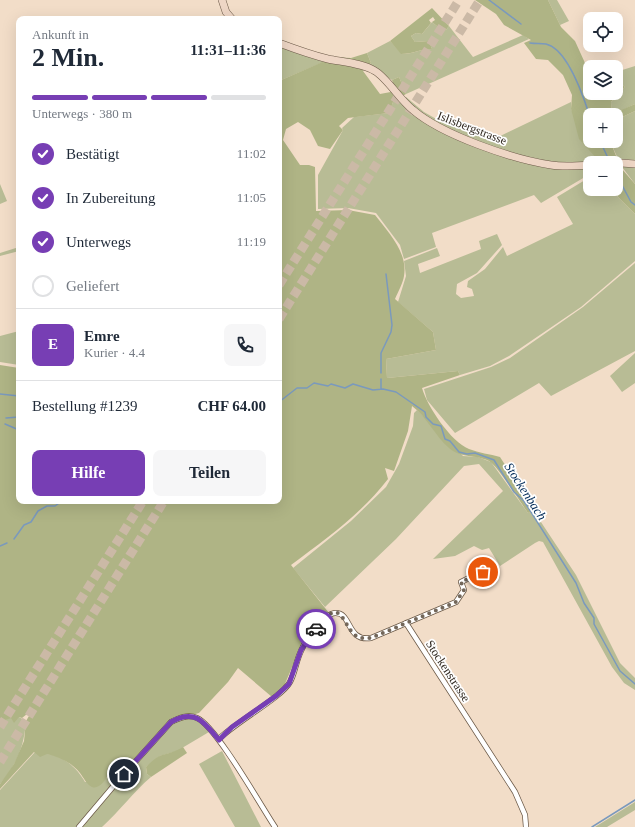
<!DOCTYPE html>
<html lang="de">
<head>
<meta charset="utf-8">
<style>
  body { margin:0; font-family:"Times New Roman",serif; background:#f6f6f7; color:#1f2937; height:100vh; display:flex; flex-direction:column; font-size:15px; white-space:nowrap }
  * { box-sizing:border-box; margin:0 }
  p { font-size:13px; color:#747a83 }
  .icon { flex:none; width:22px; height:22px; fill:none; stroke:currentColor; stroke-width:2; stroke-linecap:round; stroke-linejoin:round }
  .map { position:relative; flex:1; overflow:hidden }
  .side { position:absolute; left:16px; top:16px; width:266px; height:488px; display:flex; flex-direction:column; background:#fff; border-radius:8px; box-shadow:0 4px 16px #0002 }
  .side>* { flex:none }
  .controls { position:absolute; left:583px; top:12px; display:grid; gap:8px }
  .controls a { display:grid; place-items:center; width:40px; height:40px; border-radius:8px; background:#fff; box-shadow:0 4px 16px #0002; font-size:20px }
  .pin { position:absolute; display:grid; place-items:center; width:34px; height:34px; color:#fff; margin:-17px; border:2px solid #fff; border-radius:50%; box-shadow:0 1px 4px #0007 }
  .courier { position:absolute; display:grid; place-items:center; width:40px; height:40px; margin:-20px; border:3px solid #773eb4; border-radius:50%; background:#fff; color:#222; box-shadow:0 1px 5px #0007 }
  .head em { font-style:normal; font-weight:600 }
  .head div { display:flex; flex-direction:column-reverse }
  .head { display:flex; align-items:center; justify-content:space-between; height:68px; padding:0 16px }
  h1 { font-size:26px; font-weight:600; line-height:30px }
  .bar { display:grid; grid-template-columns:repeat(4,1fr); gap:6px 4px; align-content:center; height:48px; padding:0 16px }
  .bar i { height:5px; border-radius:3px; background:#e0e1e3 }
  .bar .on { background:#773eb4 }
  .bar p { grid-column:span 4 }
  .line { display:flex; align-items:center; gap:10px; padding:0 16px; border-top:1px solid #e0e1e3 }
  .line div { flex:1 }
  .round { display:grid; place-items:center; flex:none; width:42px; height:42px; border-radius:8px; background:#f6f6f7 }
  ol { padding:0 16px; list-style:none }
  li { display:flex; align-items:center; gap:12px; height:44px }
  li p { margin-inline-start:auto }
  li .icon { padding:4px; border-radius:50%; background:#773eb4; color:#fff; stroke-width:4 }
  li:last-child { color:#747a83 }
  li i { width:22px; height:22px; border:2px solid #e0e1e3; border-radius:50% }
  .cta { display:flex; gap:8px; margin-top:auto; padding:8px 16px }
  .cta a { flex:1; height:46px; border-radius:8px; background:#773eb4; color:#fff; font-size:16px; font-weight:600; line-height:46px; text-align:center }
  .cta a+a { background:#f6f6f7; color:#1f2937 }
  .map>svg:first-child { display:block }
</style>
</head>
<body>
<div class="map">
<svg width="635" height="827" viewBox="0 0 635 827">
  <rect width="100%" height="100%" fill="#f2ddc8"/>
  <path fill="#b8bc95" d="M548 0H557L569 21 560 25Z
    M432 22 438 27 446 30 449 26 473 57 523 35 529 39 406 94 399 77 392 80 368 66 371 63 367 53 390 41 402 54C413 54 420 49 432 49L429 41 415 42 411 36 416 33 422 34Z
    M279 46 326 61 279 81Z
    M635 66V104L612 115 611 102 625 87 616 80V72Z
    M406 97 424 112 438 120 492 140 571 102V109L599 161 564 164 523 156 470 139 438 126 404 99Z
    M398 99 419 118 522 160 590 166V174L541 203 534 195 432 233 436 247 404 259 400 245 376 213 348 208 318 209V175L343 130 342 128 354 117 389 113 393 102Z
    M635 111V160L618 159 610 141H616V120Z
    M619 163 635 164V184Z
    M590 177V189H614L618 197 635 214V261L581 307 509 356 490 366 460 375 458 371 387 378 386 359 436 350 433 332 398 302 406 276 404 261 437 248 440 256 418 264 420 273 481 249 479 241 497 234 502 245 477 273 457 284 456 294 461 298 474 296 472 289 467 287 468 281 485 269 503 247 507 256 573 224 557 197Z
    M0 184 7 201 0 204Z
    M19 247V251L0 256V253Z
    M635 263V351L551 396 539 383 455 433 427 400 424 389 491 367 510 358 583 307Z
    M19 331V365L0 362V336Z
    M635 353V383L622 392 610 376Z
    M417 410 463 456 478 457 491 462 528 513 533 510 576 575 620 663 635 678V690L624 683 612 667 543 542 539 541 535 543 500 566 489 548 482 550 474 546 455 556 433 559 503 491 479 464 464 466 396 539 325 607 293 568 351 521 386 487 399 464 413 426 414 413Z
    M11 717H19L26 721C24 747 17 764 0 784V722Z
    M190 717 202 723 228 756 209 732 177 751 160 756 146 767 147 774 151 777C133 792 120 811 102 827H81L173 723Z
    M222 751 261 827H235L199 764Z
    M35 752C39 754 43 753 47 754 63 755 78 769 85 782L107 778 118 767 126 770 77 827H0V790Z
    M635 802V810L607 827H595Z"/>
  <path fill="#afb485" d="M475 0H548L561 27 575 41 590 74V93H599L600 96 603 93H616V80L625 87 611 102 612 114 635 104V111L616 120V115H590V141H610L621 168 635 184V214L618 197 614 189H616V163L599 161 579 139 571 109 572 95 563 75 548 60 536 59 524 43 531 40 504 25 496 14Z
    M432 8 449 26 446 30 438 27 432 22 435 20 433 17 429 20 431 23 422 34 416 33 411 36 415 42 429 41 432 49C420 49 413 54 401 54L390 41Z
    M367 53 371 63 363 71 380 94 396 91 392 80 399 77 406 94 393 102 389 113 348 118 339 126 343 130 330 149 318 146 310 130 298 122 286 129 283 140 300 165H309L315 167 316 211 348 210 375 215C388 232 408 252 404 276 403 283 398 292 395 299L433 332 436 350 386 359 387 378 458 371 460 375 422 388C427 406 451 442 469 449 479 453 490 454 500 457L534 510 528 513C521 503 497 465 489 461 475 454 462 459 449 448 435 436 427 417 412 406L408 431 394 471 385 468 388 479C361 514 326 539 291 565L329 613 319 619 299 651 284 686 272 697 238 668 228 682 199 713 170 721 126 770 118 767 113 774H109C106 779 99 790 92 787 86 784 84 778 80 773 72 763 60 757 47 754L40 757 34 752 0 789V784L14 764 24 741 26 721 29 716 27 714 22 718 19 717 14 723 11 718 0 722V365L19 368V501H279V81L334 57 351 58Z
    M183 747 187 753 151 777 147 774 146 767C150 763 156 757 162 755 170 753 176 751 183 747Z"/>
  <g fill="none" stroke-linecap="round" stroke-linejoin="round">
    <path stroke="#7a99bd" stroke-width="1.5" d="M489 0 521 24
      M530 43C536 44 541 43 546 44 568 49 584 98 590 117
      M600 141 608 158
      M616 174 631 202 635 205
      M381 373V353L391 332 392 325 386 274
      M381 389V379
      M0 394 19 396
      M279 402 297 388H307L314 383 328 386 331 384 345 388 353 384 373 390 383 389 396 392 425 412 426 417 433 424 441 426 445 439 450 441 459 452 467 454 475 453 494 460 514 492 524 501 576 583 584 603 594 618V624L620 671 635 684
      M6 418 19 417
      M5 424 19 430
      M14 539 24 525 31 522 38 511 47 506H55L62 501
      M0 546 7 543
      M592 827 635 800"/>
    <path stroke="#cbb9a6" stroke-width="9" stroke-dasharray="9 4.5" stroke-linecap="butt" d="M279 285 459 0
      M279 319 480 0
      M0 727 143 501
      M0 762 164 501"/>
    <g stroke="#6c5a48" stroke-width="6">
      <path id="street" d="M406 623 515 792 525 815 526 827
        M219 739C234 723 282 697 290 682 295 673 296 661 301 651 305 641 324 614 335 613 352 612 346 642 371 638L456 602 464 590 461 582 493 566
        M79 827 117 782 171 722C179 718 188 714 197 718 216 726 261 806 275 827"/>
    </g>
    <g stroke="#6c5a48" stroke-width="8">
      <path id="secondary" d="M222 0 226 12 232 19
        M279 43C295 49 312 55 328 59 343 62 362 63 375 71 387 78 400 100 413 110 442 135 512 159 551 165 564 167 577 166 590 165
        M600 163 608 162 635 164"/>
    </g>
    <use href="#street" stroke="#fff" stroke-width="4.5"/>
    <use href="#secondary" stroke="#eed6c5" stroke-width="7"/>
  </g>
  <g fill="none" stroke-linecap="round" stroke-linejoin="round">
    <path stroke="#73675a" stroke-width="4" stroke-dasharray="0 7.2" d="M316 629C343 591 342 629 358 637 363 639 367 638 371 638L456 602 464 590 461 582 483 572"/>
    <path stroke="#773eb4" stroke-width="5" d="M124 774 171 722C195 708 204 722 219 740L232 727 276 696 289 684 301 650 316 629"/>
  </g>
  <g text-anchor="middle" stroke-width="3.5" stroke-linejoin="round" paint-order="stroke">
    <g font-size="12" fill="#2f271f" stroke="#fff">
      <text transform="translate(472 128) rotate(21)" y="4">Islisbergstrasse</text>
      <text transform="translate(448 671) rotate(57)" y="4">Stockenstrasse</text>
    </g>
    <g font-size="13" font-style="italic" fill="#002a57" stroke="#fff">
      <text transform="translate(526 491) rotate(57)" y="5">Stockenbach</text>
    </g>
  </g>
</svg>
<div class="controls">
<a><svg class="icon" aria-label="locate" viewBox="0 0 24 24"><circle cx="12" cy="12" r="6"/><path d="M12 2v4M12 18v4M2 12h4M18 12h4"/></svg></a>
<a><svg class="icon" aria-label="layers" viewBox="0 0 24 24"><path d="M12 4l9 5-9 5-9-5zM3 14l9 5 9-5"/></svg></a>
<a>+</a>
<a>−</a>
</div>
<div class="pin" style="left:483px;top:572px;background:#ea580c"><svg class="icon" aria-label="bag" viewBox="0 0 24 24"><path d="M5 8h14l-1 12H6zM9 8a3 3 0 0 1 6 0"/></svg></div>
<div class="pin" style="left:124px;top:774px;background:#1f2937"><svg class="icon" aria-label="home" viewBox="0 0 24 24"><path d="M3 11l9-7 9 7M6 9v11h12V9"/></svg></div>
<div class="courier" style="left:316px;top:629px"><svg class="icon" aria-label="car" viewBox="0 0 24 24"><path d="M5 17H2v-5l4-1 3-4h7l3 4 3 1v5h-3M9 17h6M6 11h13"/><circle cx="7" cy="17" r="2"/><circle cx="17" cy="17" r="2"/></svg></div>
<section class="side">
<div class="head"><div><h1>2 Min.</h1><p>Ankunft in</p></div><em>11:31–11:36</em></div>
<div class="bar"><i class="on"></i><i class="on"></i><i class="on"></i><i></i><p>Unterwegs · 380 m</p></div>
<ol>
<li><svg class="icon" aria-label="check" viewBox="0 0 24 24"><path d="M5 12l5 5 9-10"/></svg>Bestätigt<p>11:02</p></li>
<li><svg class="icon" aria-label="check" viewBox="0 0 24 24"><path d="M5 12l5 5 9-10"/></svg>In Zubereitung<p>11:05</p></li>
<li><svg class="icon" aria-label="check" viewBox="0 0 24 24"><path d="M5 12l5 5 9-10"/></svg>Unterwegs<p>11:19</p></li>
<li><i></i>Geliefert</li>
</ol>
<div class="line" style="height:72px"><b class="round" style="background:#773eb4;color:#fff">E</b><div><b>Emre</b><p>Kurier · 4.4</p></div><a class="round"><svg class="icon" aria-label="phone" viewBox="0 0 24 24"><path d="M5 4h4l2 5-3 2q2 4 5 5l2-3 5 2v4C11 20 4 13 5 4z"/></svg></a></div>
<div class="line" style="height:52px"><div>Bestellung #1239</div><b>CHF 64.00</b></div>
<div class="cta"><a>Hilfe</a><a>Teilen</a></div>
</section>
</div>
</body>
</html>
